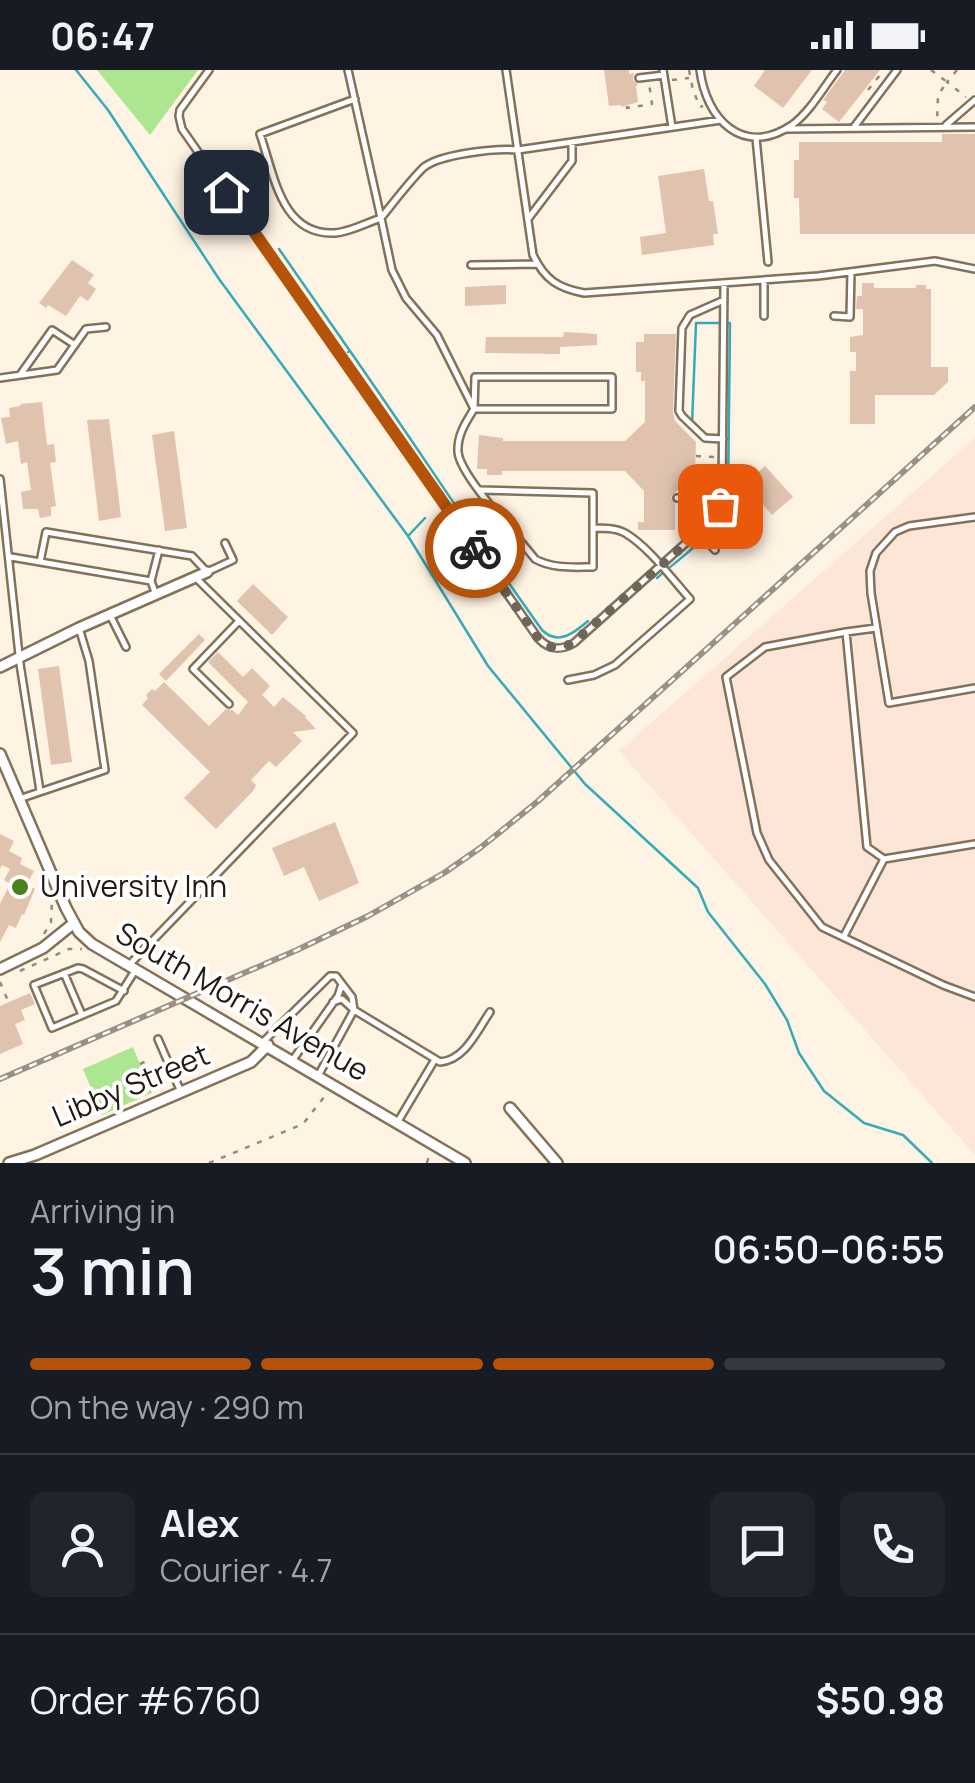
<!DOCTYPE html>
<html lang="en">
<head>
<meta charset="utf-8">
<style>
  body { margin:0; font-family:Manrope,sans-serif; background:#20242c; color:#f1f3f6; height:100vh; display:flex; flex-direction:column; font-size:38px; white-space:nowrap }
  * { box-sizing:border-box; margin:0 }
  p { font-size:32px; color:#9ea1a6 }
  .icon { flex:none; width:55px; height:55px; fill:none; stroke:currentColor; stroke-width:2; stroke-linecap:round; stroke-linejoin:round }
  .map { position:relative; height:1093px; overflow:hidden }
  .details { display:flex; flex-direction:column; background:#171b24; flex:1 }
  .details>* { flex:none }
  .pin { position:absolute; display:grid; place-items:center; width:85px; height:85px; color:#fff; margin:-42px; border-radius:20px; box-shadow:0 5px 15px #0006 }
  .courier { position:absolute; display:grid; place-items:center; width:100px; height:100px; margin:-50px; border:8px solid #b45309; border-radius:50%; background:#fff; color:#222; box-shadow:0 2px 12px #0007 }
  .head em { font-style:normal; font-weight:600 }
  .head div { display:flex; flex-direction:column-reverse }
  .head { display:flex; align-items:center; justify-content:space-between; height:170px; padding:0 30px }
  h1 { font-size:65px; font-weight:600; line-height:75px }
  .bar { display:grid; grid-template-columns:repeat(4,1fr); gap:15px 10px; align-content:center; height:120px; padding:0 30px }
  .bar i { height:12px; border-radius:8px; background:#363941 }
  .bar .current { background:#b45309 }
  .bar p { grid-column:span 4 }
  .line { display:flex; align-items:center; gap:25px; padding:0 30px; border-top:2px solid #363941 }
  .line div { flex:1 }
  .round { display:grid; place-items:center; flex:none; width:105px; height:105px; border-radius:15px; background:#20242c }
  .status { display:flex; justify-content:space-between; align-items:center; height:70px; padding:0 50px; background:#171b24; direction:ltr }
  .status svg { height:28px; fill:currentColor }
  .map>svg:first-child { display:block }
</style>
</head>
<body>
<div class="status"><b>06:47</b><svg viewBox="0 0 49 12"><path d="M0 12V9h3v3zM5 12V6h3v6zM10 12V3h3v9zM15 12V0h3v12zM26 1h20v11H26zM47 4h2v5h-2z"/></svg></div>
<div class="map">
<svg width="975" height="1093" viewBox="0 0 975 1093">
  <rect width="100%" height="100%" fill="#fff3e3"/>
  <path fill="#fbe6d8" d="M975 368V1085L619 681Z"/>
  <path fill="#ace690" d="M97 0H198L150 65Z
    M133 977 152 1023 102 1045 83 999Z"/>
  <g fill="none" stroke-linecap="round" stroke-linejoin="round">
    <path stroke="#33abba" stroke-width="2.5" d="M76 0 108 40 219 209 408 466 488 596 585 714 698 818 708 842 765 914 787 950 799 983 824 1021 864 1053 903 1065 932 1093
      M279 179 350 281 348 282
      M350 281C415 374 476 468 542 560 558 576 574 563 588 551
      M409 465 425 448
      M657 508C682 486 719 463 728 430L730 253H696L692 354"/>
  </g>
  <path fill="#dfc3af" d="M604 0H629V4L634 3 633 10 638 14 636 16 638 32 621 37V35L609 36Z
    M765 0H812L783 38 754 16Z
    M845 0H880L839 52 822 39 827 32 823 30Z
    M942 64H975V164H800L799 128H794V90H799V72H942Z
    M704 99 709 131H713L718 164H713L714 175 642 185 640 167 666 163 658 106Z
    M72 190 94 205 88 213 96 219 88 231 80 226 66 246 48 235 46 238 39 233Z
    M862 213H874V218H916V215H926V219H931V297H948V312L934 325H875V354H850V301H856V282H850V267L863 265V239H856L857 226H862Z
    M506 215V234L465 236V217Z
    M564 262 597 264V275L560 277V284L485 283 486 267H563Z
    M644 264H676L673 342 675 351 696 372 695 401 671 427 675 434V460H638V452H644V421L625 401H502V405H487V399H477L479 365 503 368V371H625L645 352V311H641V302H636V272H644Z
    M42 332 47 375 54 374 56 392 50 393 56 436 51 437V446L40 448 38 439H23L21 422 31 420 27 392 21 394 18 371 6 374 1 348 10 347 9 338 20 336 21 334Z
    M109 349 121 447 99 451 87 350Z
    M174 361 187 458 165 461 152 365Z
    M765 396 793 427 772 445 745 414Z
    M253 514 288 547 272 565 237 531Z
    M199 564 205 570 166 611 159 604Z
    M218 582 243 607 252 598 270 616 262 625 274 637 283 627 306 646 305 647 316 659 293 662 302 671 276 697 269 691 251 710 256 715 254 720 216 759 184 728 210 702 142 635 148 628 146 625 152 619 155 621 164 612 209 656 226 639 232 640 238 645 248 632 208 592Z
    M59 596 72 692 51 695 38 599Z
    M335 752 359 813 319 831 304 797 284 806 272 778Z
    M0 764 14 771 9 781 22 788 20 794 34 801 27 815 35 819 24 845 22 844 16 858 9 855 0 872V834L10 814 4 810 10 799 2 795 0 799Z
    M30 923 35 934 21 940 25 950 15 954 23 974 0 984V936Z"/>
  <g fill="none" stroke-linecap="round" stroke-linejoin="round">
    <g stroke="#837259" stroke-width="10">
      <path id="lane" d="M209 0 180 40 179 46 182 59 538 568C549 580 560 581 574 573L707 454 720 436 722 420 724 213
        M348 0 381 148C366 153 350 162 335 163 281 166 274 104 260 64L355 29
        M506 0 533 185C545 210 558 218 584 223L818 206 935 191 975 199
        M663 0 672 57
        M700 0C706 49 743 88 792 55 810 42 823 18 837 0
        M639 8 664 5
        M946 55 975 30
        M854 57 897 0
        M787 59 975 57
        M756 68 768 192
        M528 149 572 91V72
        M471 195 537 194
        M764 246V210
        M834 246 850 247 851 202
        M20 305 52 260 75 275
        M475 307H612V339H474Z
        M0 308 57 300 86 259 106 257
        M723 369 705 368 682 346 679 341 682 258 690 245 724 230
        M0 409 20 594 40 721
        M480 420 593 423V497C573 497 553 499 535 489 518 467 460 406 458 382 457 365 466 352 474 339L437 265 406 228 392 200 381 148C394 132 408 113 423 98 439 84 496 78 518 80L721 50
        M677 428 721 429
        M975 447 909 456 895 462 876 483 870 501 871 523 889 633 975 618
        M699 462 715 480
        M11 487 151 511
        M40 492 46 462 192 486 207 502 233 490 225 473
        M156 525 151 511 159 480
        M110 545 126 577
        M876 558 846 562 867 777 884 789 975 774
        M846 562 765 577 726 607 757 763 769 790 822 857 943 915 975 927
        M568 610 594 605 615 595 690 529C672 509 649 477 625 463 616 458 604 458 593 458
        M229 634 193 599 239 551
        M19 729 105 700 89 591 79 558
        M844 866 884 789
        M129 895 353 663 197 509
        M64 903 82 945
        M124 921 83 899 78 898 34 915 52 958 116 931 136 899
        M158 969 181 1022
        M263 972 330 906H336L352 927 354 940 440 992C465 990 477 961 490 942
        M292 991 338 926 342 914
        M318 1006 354 940 342 929 333 932
        M397 1053 434 991"/>
    </g>
    <g stroke="#837259" stroke-width="14">
      <path id="street" d="M0 597 79 558 207 502
        M0 684 66 838 79 862 92 874 465 1093
        M0 899 43 878 74 853
        M510 1038 557 1093
        M9 1093 35 1085 251 992 268 975"/>
    </g>
    <path stroke="#948a7d" stroke-width="2.5" stroke-dasharray="5 8" stroke-linecap="butt" d="M689 0 693 20 700 37 703 36
      M931 0 947 12 938 25 937 52
      M957 0 947 12 966 27
      M672 10 689 8
      M868 20 884 0
      M627 36V38L652 34 649 13
      M696 386 716 387
      M44 864 51 852 52 830
      M20 901 69 879H82
      M0 912 8 931
      M140 994 151 989
      M209 1093 303 1054 328 1022
      M427 1093 430 1081"/>
    <use href="#lane" stroke="#fff" stroke-width="5"/>
    <use href="#street" stroke="#fff" stroke-width="9"/>
    <g stroke="#9a9083" stroke-width="6">
      <path id="rail" d="M0 1009 297 880 368 846 444 803 480 778 537 732 975 337"/>
    </g>
    <use href="#rail" stroke="#fff" stroke-width="2.5" stroke-dasharray="8" stroke-linecap="butt"/>
  </g>
  <g fill="none" stroke-linecap="round" stroke-linejoin="round">
    <path stroke="#6f665a" stroke-width="10" stroke-dasharray="0 18" d="M475 478 538 568C549 580 560 581 574 572L697 464 720 436"/>
    <path stroke="#b45309" stroke-width="12" d="M226 122 475 478"/>
  </g>
  <circle fill="#4a831d" stroke="#fff" stroke-width="4" cx="20" cy="817" r="10"/>
  <g text-anchor="middle" stroke-width="8" stroke-linejoin="round" paint-order="stroke">
    <g font-size="30" fill="#211a10" stroke="#fff" text-anchor="start">
      <text x="40" y="827">University Inn</text>
    </g>
    <g font-size="30" fill="#211a10" stroke="#fff">
      <text transform="translate(242 932) rotate(30)" y="10">South Morris Avenue</text>
      <text transform="translate(131 1016) rotate(-23)" y="10">Libby Street</text>
    </g>
  </g>
</svg>
<div class="pin" style="left:720px;top:436px;background:#ea580c"><svg class="icon" aria-label="bag" viewBox="0 0 24 24"><path d="M5 8h14l-1 12H6zM9 8a3 3 0 0 1 6 0"/></svg></div>
<div class="pin" style="left:226px;top:122px;background:#1f2937"><svg class="icon" aria-label="home" viewBox="0 0 24 24"><path d="M3 11l9-7 9 7M6 9v11h12V9"/></svg></div>
<div class="courier" style="left:475px;top:478px"><svg class="icon" aria-label="bike" viewBox="0 0 24 24"><circle cx="6" cy="16" r="4"/><circle cx="18" cy="16" r="4"/><path d="M6 16l4-8h5l3 8M10 8l3 8H6M13 5h3"/></svg></div>
</div>
<section class="details">
<div class="head"><div><h1>3 min</h1><p>Arriving in</p></div><em>06:50–06:55</em></div>
<div class="bar"><i class="current"></i><i class="current"></i><i class="current"></i><i></i><p>On the way · 290 m</p></div>
<div class="line" style="height:180px"><a class="round"><svg class="icon" aria-label="person" viewBox="0 0 24 24"><circle cx="12" cy="8" r="4"/><path d="M4 21q1-7 8-7t8 7"/></svg></a><div><b>Alex</b><p>Courier · 4.7</p></div><a class="round"><svg class="icon" aria-label="chat" viewBox="0 0 24 24"><path d="M4 5h16v11H9l-5 4z"/></svg></a><a class="round"><svg class="icon" aria-label="phone" viewBox="0 0 24 24"><path d="M5 4h4l2 5-3 2q2 4 5 5l2-3 5 2v4C11 20 4 13 5 4z"/></svg></a></div>
<div class="line" style="height:130px"><div>Order #6760</div><b>$50.98</b></div>
</section>
</body>
</html>
